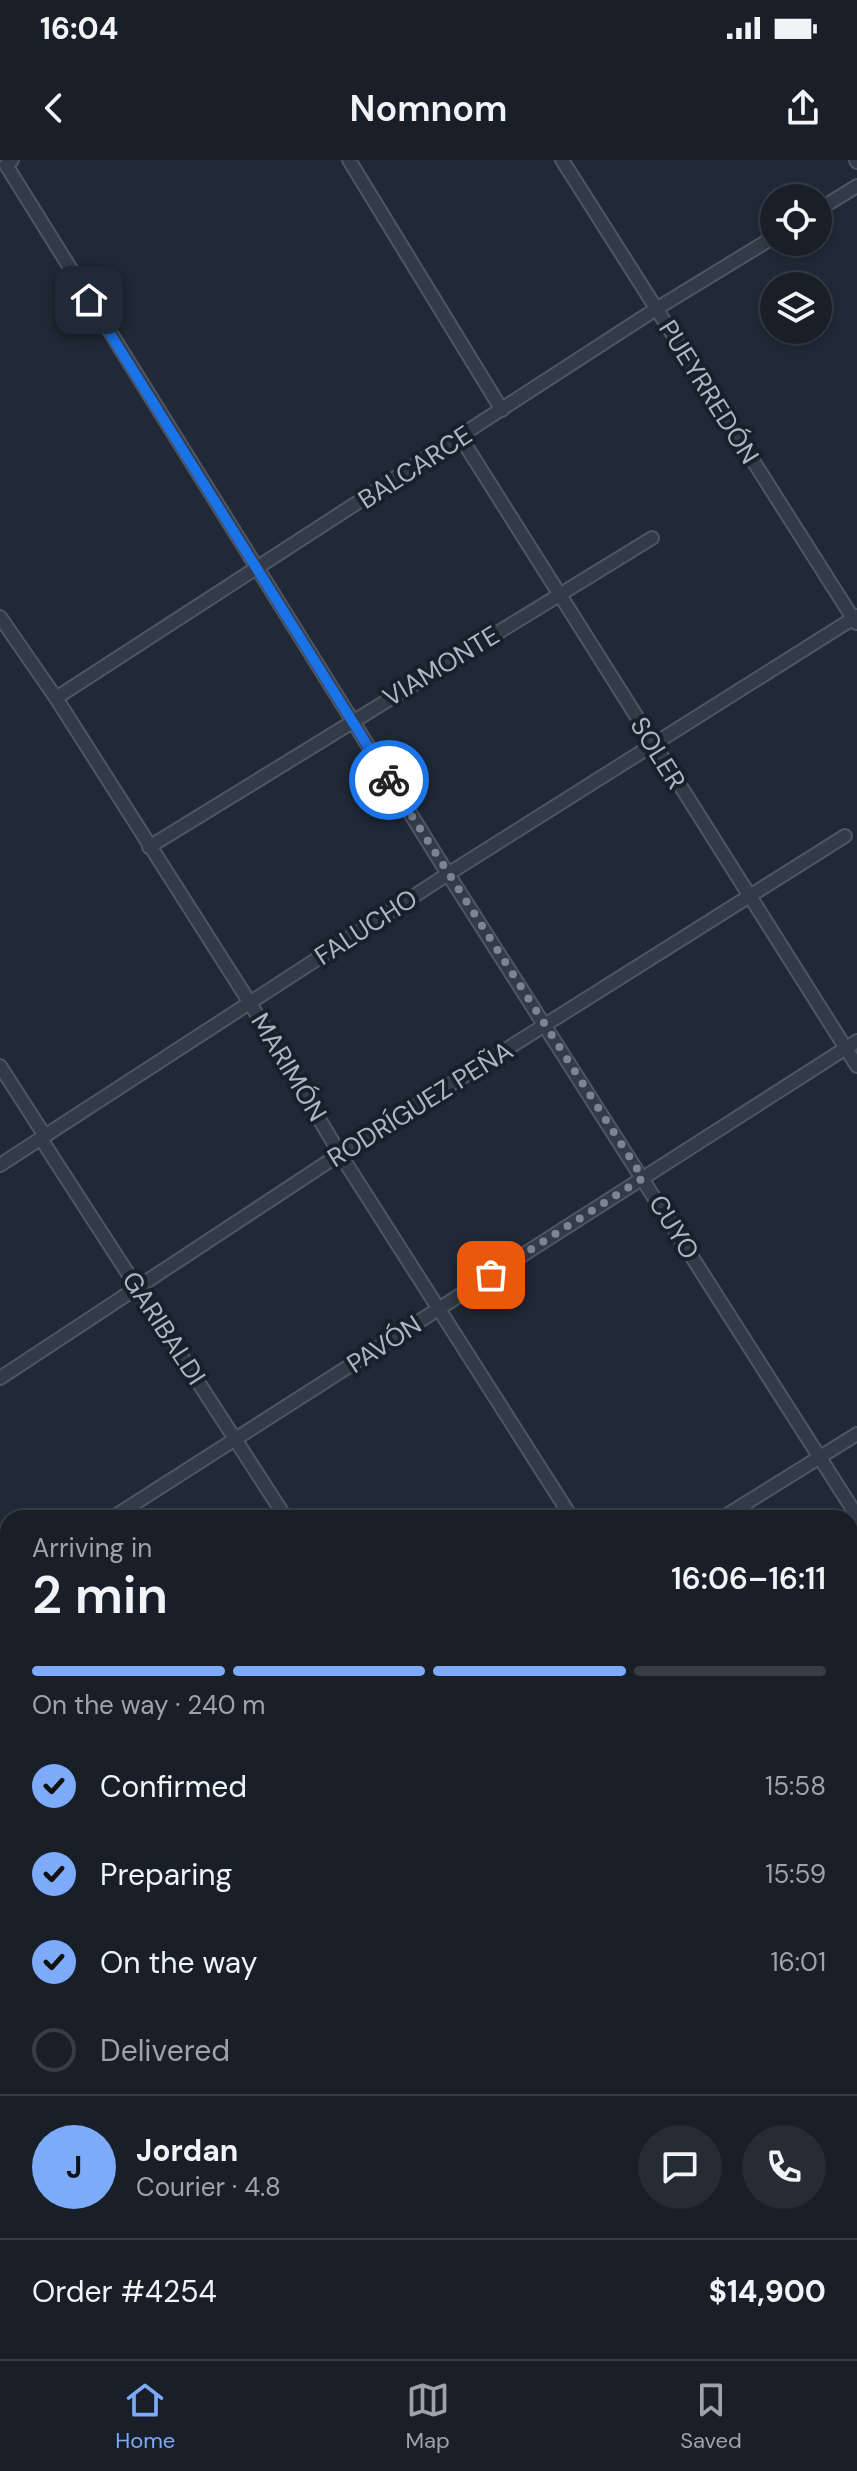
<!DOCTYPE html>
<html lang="en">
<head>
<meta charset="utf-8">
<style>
  body { margin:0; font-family:"DM Sans",sans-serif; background:#252c35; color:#f1f3f6; height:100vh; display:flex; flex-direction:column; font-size:30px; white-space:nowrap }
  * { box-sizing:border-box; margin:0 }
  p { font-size:26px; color:#9fa2a8 }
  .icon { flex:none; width:44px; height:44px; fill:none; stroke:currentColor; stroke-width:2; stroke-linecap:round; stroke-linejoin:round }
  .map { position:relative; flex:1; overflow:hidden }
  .side { position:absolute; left:0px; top:1350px; width:858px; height:850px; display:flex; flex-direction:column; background:#181f29; border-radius:24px 24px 0 0; box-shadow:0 4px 12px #0003,0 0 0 2px #363d46 }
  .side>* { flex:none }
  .controls { position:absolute; left:760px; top:24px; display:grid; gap:16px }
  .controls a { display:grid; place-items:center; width:72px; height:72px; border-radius:50%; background:#181f29; box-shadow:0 4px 12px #0003,0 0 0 2px #363d46; font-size:40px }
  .pin { position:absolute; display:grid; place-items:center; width:68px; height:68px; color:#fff; margin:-34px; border-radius:16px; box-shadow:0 4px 12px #0006 }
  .courier { position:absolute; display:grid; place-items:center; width:80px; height:80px; margin:-40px; border:6px solid #1a73e8; border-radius:50%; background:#fff; color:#222; box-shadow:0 2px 10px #0007 }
  .overview em { font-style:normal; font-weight:600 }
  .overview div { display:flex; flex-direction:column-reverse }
  .overview { display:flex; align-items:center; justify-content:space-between; height:136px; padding:0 32px }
  h1 { font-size:52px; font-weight:600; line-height:60px }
  .bar { display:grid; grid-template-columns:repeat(4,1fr); gap:12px 8px; align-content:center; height:96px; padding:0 32px }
  .bar i { height:10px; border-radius:6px; background:#363d46 }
  .bar .current { background:#7eabf9 }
  .bar p { grid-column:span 4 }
  .line { display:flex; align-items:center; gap:20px; padding:0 32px; border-top:2px solid #363d46 }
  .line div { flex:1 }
  .round { display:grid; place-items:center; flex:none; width:84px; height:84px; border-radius:42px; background:#252c35 }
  ol { padding:0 32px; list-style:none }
  li { display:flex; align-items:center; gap:24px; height:88px }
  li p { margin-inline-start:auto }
  li .icon { padding:8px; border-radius:50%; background:#7eabf9; color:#111; stroke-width:4 }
  li:last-child { color:#9fa2a8 }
  li i { width:44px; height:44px; border:4px solid #363d46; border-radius:50% }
  .status { display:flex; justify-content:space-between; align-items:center; height:56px; padding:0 40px; background:#181f29; direction:ltr }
  .status svg { height:22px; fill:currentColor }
  header { display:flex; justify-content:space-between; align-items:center; height:104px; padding:0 32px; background:#181f29; font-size:36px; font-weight:600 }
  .dock { display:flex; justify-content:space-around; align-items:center; height:112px; border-top:2px solid #363d46; background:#181f29; font-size:22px; color:#9fa2a8 }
  .dock a { display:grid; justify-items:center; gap:4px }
  .dock .current { color:#7eabf9 }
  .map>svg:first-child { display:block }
</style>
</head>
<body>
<div class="status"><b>16:04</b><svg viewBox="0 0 49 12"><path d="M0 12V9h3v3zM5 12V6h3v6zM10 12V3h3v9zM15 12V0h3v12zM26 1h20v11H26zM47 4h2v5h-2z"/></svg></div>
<header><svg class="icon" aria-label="back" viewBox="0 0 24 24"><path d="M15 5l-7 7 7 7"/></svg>Nomnom<svg class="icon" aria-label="share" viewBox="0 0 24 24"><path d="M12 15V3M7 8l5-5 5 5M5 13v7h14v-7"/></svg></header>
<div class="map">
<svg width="857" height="2199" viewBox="0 0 857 2199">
  <rect width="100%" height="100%" fill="#202937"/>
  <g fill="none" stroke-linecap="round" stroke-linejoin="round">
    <g stroke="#4e5662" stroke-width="16">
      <path id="minor" d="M12 0 6 5 448 714 857 1356
        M349 0 502 250
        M562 0 856 463
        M856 0 857 2
        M818 50 857 26
        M461 278 857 906
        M0 457 56 538 250 843 340 994 572 1358
        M56 538 656 149 774 77
        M149 687 652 378
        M0 906 45 976
        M41 979 286 1358
        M0 1005 448 714 857 456
        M0 1218 340 994 845 676
        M112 1358 857 881
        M722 1358 857 1274
        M0 1397 8 1409
        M0 1430 8 1425
        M850 1662 857 1658
        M0 1819 8 1814
        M850 1946 857 1956
        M0 1959 8 1971
        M0 2070 8 2079
        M850 2147 857 2129
        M101 2199 112 2192"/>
    </g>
    <g stroke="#4e5662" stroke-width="22">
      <path id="secondary" d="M0 2042H8
        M0 2061 8 2062
        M464 2192 468 2199
        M508 2192 512 2199"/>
    </g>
    <use href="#minor" stroke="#333b48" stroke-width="12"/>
    <use href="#secondary" stroke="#414a5b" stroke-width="18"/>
  </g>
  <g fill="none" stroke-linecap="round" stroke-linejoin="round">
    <path stroke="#7c8593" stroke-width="8" stroke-dasharray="0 14.4" d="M389 620 643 1018 491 1115"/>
    <path stroke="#1a73e8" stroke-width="10" d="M89 140 389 620"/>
  </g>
  <g text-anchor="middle" stroke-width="8" stroke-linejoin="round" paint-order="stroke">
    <g font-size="26" fill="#adb6c4" stroke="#19202c">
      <text transform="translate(709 232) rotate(58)" y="9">PUEYRREDÓN</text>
      <text transform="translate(415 307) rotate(-33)" y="9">BALCARCE</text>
      <text transform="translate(441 506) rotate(-31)" y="9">VIAMONTE</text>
      <text transform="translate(658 593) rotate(58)" y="9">SOLER</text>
      <text transform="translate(366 767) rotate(-33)" y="9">FALUCHO</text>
      <text transform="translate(289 907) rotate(59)" y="9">MARIMÓN</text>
      <text transform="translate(420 944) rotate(-32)" y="9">RODRÍGUEZ PEÑA</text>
      <text transform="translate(674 1067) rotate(58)" y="9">CUYO</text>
      <text transform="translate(164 1168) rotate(57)" y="9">GARIBALDI</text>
      <text transform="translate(384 1184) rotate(-33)" y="9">PAVÓN</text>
    </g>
  </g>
</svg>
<div class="controls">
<a><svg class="icon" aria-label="locate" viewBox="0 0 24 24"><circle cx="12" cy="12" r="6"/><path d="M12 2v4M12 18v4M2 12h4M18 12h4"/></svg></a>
<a><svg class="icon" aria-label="layers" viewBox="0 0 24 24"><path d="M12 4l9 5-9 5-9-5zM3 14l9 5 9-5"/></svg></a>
</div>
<div class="pin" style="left:491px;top:1115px;background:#ea580c"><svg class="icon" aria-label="bag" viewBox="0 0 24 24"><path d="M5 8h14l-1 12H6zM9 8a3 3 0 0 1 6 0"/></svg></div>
<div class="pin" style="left:89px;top:140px;background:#1f2937"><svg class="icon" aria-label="home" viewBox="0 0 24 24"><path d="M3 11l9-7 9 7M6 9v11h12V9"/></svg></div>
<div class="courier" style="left:389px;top:620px"><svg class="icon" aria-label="bike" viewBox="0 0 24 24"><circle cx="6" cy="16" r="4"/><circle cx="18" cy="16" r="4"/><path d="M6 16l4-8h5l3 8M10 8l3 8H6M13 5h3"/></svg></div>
<section class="side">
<div class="overview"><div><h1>2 min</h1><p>Arriving in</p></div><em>16:06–16:11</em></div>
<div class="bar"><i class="current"></i><i class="current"></i><i class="current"></i><i></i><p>On the way · 240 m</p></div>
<ol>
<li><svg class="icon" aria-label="check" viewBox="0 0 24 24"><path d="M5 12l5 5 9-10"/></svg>Confirmed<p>15:58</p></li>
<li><svg class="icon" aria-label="check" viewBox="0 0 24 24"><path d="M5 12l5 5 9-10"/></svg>Preparing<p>15:59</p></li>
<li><svg class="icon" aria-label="check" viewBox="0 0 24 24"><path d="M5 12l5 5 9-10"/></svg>On the way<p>16:01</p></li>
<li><i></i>Delivered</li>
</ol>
<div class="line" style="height:144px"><b class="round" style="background:#7eabf9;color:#111">J</b><div><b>Jordan</b><p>Courier · 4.8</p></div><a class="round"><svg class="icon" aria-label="chat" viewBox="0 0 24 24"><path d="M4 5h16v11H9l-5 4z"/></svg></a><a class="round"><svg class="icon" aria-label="phone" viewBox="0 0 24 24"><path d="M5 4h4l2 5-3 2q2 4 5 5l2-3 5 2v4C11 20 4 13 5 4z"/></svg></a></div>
<div class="line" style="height:104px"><div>Order #4254</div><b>$14,900</b></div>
</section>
</div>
<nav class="dock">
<a class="current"><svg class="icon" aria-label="home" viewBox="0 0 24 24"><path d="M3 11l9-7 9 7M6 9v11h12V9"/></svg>Home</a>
<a><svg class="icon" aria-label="map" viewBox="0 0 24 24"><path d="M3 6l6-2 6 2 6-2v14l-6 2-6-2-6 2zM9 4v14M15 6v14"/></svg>Map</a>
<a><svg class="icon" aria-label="saved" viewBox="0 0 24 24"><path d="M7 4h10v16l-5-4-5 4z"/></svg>Saved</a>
</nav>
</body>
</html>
